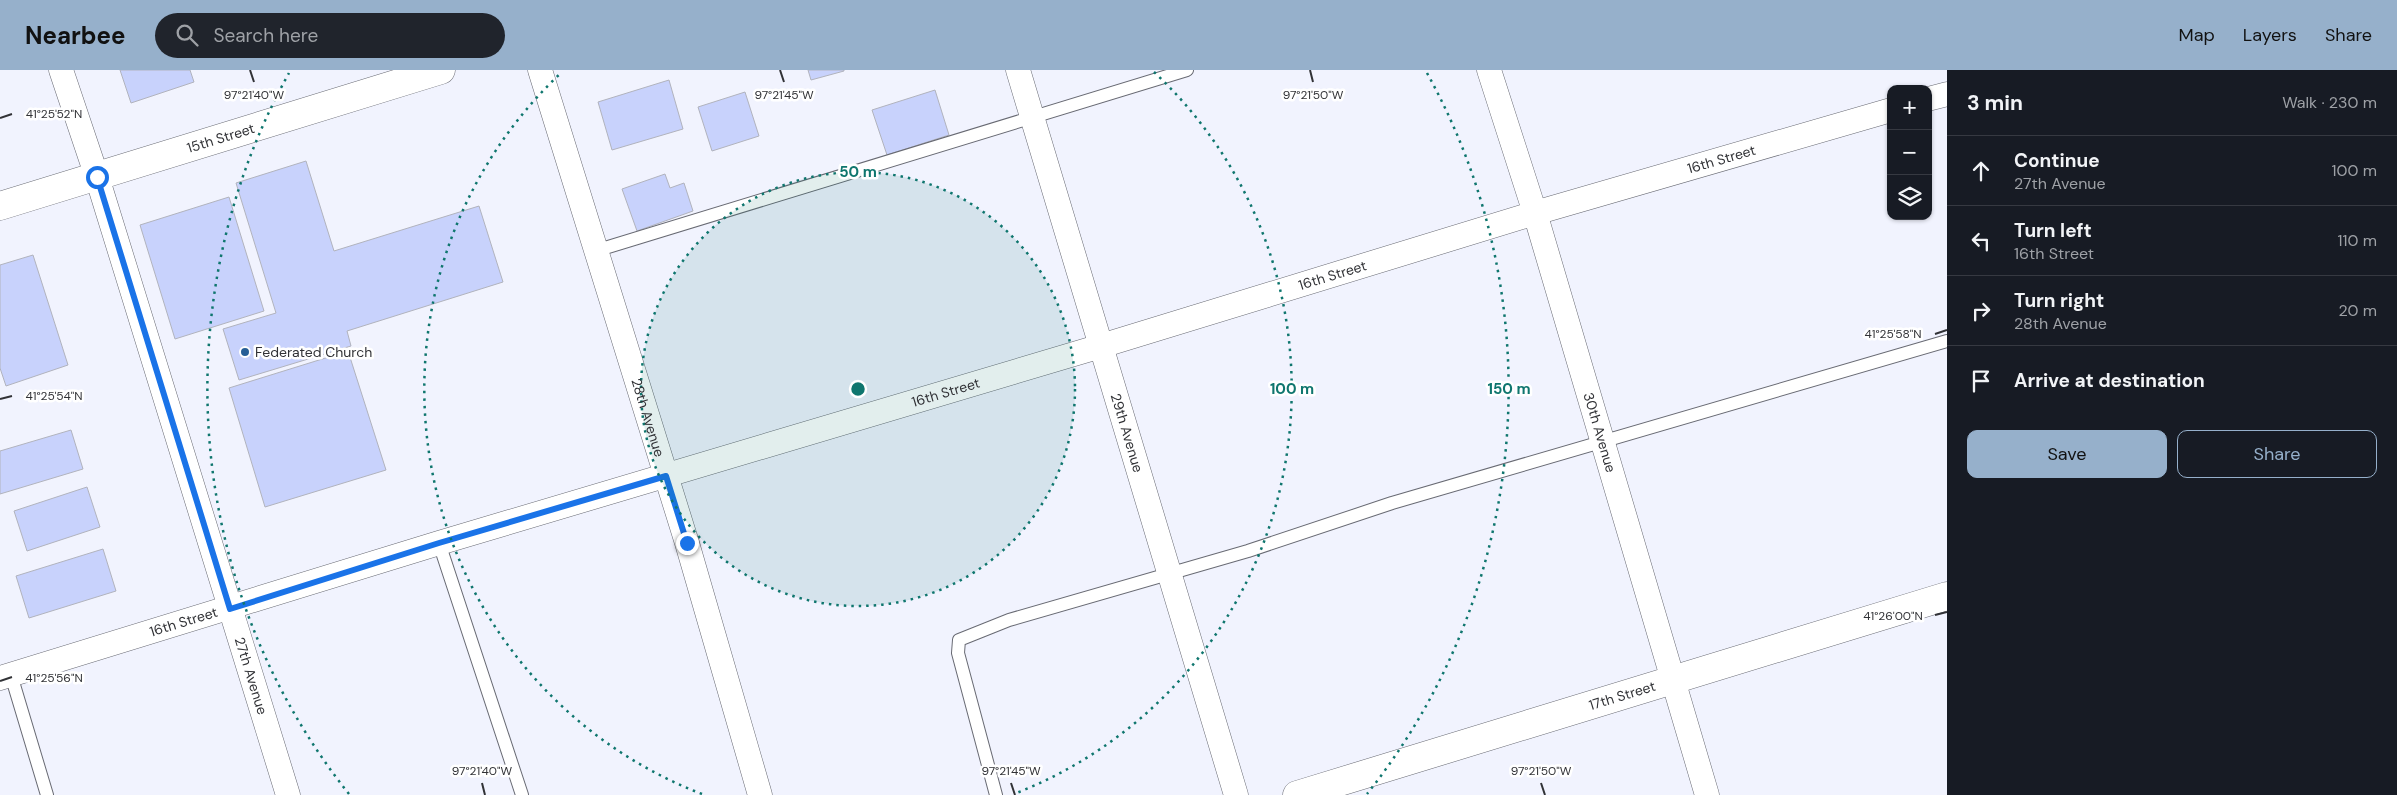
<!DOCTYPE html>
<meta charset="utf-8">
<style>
body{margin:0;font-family:"DM Sans",sans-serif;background:#20242c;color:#f1f3f6}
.controls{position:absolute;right:15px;top:15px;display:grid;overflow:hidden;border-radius:10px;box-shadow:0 1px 4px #0004}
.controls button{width:45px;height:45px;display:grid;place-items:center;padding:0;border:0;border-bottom:1px solid #363941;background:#171b24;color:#f1f3f6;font:25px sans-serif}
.stop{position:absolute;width:15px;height:15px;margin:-11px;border:4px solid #1a73e8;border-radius:50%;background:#fff}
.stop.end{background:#1a73e8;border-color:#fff;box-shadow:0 1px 5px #0008}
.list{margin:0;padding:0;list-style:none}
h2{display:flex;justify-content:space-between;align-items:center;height:65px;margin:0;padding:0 20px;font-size:21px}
h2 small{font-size:16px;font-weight:400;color:#9ea1a6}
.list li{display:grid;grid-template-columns:32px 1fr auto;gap:15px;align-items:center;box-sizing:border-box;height:70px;padding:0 20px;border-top:1px solid #363941}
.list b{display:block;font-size:19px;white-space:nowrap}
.list p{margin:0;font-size:16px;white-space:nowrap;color:#9ea1a6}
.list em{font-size:16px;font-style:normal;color:#9ea1a6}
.actions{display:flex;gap:10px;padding:15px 20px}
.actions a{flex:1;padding:11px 0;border:1px solid #96b0cb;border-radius:10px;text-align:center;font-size:18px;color:#96b0cb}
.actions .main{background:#96b0cb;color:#111}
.icon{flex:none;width:28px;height:28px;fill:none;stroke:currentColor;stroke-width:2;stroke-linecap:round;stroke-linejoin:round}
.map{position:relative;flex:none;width:1947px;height:725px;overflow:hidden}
header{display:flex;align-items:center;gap:30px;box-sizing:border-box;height:70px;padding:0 25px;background:#96b0cb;color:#111}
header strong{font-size:24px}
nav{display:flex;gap:28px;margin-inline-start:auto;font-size:18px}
.search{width:350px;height:45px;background:#20242c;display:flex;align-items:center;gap:12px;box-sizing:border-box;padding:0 18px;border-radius:28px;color:#9ea1a6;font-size:19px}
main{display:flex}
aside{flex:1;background:#171b24}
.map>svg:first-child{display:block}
</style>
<header>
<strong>Nearbee</strong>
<div class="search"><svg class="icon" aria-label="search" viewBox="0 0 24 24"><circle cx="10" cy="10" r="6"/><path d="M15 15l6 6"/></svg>Search here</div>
<nav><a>Map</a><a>Layers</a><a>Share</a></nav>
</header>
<main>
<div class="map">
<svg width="1947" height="725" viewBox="0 0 1947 725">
<rect width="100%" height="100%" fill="#f1f3fe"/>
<!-- building -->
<g fill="#c8d2fc" stroke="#b1b3bd">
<polygon points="120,0 190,0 194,12 131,33"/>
<polygon points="808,0 844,0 844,1 811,10"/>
<polygon points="669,10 683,59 612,80 598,32"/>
<polygon points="935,20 949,65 887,85 872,40"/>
<polygon points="745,22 759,66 712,81 698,37"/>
<polygon points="306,91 334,181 479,136 503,212 347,261 351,276 239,310 223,259 276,243 236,113"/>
<polygon points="665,104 670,118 684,113 693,141 637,161 622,119"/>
<polygon points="229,127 264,241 175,269 140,155"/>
<polygon points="33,185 68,295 6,316 0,298 0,195"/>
<polygon points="348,281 386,400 265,437 229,318"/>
<polygon points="71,360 83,399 0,424 0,381"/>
<polygon points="87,417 100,457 27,481 14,441"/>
<polygon points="103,479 116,521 29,548 16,506"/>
</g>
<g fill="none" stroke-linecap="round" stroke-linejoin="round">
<defs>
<g id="lane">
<polyline points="595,181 1187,0"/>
<polyline points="439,473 522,725"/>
<polyline points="11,605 47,725"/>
<polyline points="996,725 958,583 959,570 1009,550 1248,481 1392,433 1947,271"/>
</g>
<g id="street">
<path id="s1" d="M61 0 97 107 288 725"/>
<path id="s2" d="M540 0 687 473 760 725"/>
<path id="s3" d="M1018 0 1236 725"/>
<path id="s4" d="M1489 0 1535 143 1707 725"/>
<polyline points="1928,29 1947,24"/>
<path id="s5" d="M0 608 439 473 1101 276 1535 143 1891 40"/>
</g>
<g id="secondary">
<path id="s6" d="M0 136 441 0"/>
<path id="s7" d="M1297 725 1947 526"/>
</g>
</defs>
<!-- lane casing -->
<use href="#lane" stroke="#686a73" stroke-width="14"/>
<!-- street casing -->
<use href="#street" stroke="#686a73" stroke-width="25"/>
<!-- secondary casing -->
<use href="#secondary" stroke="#686a73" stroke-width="29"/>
<!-- lane -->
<use href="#lane" stroke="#fff" stroke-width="12"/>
<!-- street -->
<use href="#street" stroke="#fff" stroke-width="24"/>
<!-- secondary -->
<use href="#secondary" stroke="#fff" stroke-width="28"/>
</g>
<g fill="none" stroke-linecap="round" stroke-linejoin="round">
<!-- route -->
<polyline stroke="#1a73e8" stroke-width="6" points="97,107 230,539 439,473 666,406 687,473"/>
</g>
<!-- ticks -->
<path fill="none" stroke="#313236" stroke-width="2" d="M250 0 254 12M780 0 784 12M1310 0 1313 12M0 48 12 44M1935 264 1947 260M0 329 12 326M1935 545 1947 542M0 611 12 607M482 713 485 725M1011 713 1015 725M1541 713 1545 725"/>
<!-- distance rings -->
<circle cx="858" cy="319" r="217" fill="#0f766e" fill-opacity=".12"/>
<g fill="none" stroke="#0f766e" stroke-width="2.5" stroke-dasharray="2.5 5">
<circle cx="858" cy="319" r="217"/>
<path d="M702 724A434 434 0 0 1 562 2M1154 2A434 434 0 0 1 1014 724"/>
<path d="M349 724A651 651 0 0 1 289 3M1427 3A651 651 0 0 1 1367 724"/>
</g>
<!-- markers -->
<circle fill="#265e96" stroke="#fff" stroke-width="2" cx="245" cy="282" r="5"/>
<g text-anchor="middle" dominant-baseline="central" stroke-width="5" stroke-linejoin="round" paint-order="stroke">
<!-- street labels -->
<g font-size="14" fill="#313236" stroke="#fff">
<text stroke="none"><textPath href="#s6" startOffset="231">15th Street</textPath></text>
<text stroke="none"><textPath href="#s5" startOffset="1798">16th Street</textPath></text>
<text stroke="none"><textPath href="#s5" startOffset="1392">16th Street</textPath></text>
<text stroke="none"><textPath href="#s5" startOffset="988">16th Street</textPath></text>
<text stroke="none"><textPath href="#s2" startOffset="364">28th Avenue</textPath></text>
<text stroke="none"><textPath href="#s3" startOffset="379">29th Avenue</textPath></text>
<text stroke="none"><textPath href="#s4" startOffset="379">30th Avenue</textPath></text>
<text stroke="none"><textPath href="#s5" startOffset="192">16th Street</textPath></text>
<text stroke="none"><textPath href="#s1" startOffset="635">27th Avenue</textPath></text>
<text stroke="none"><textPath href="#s7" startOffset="340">17th Street</textPath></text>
</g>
<!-- poi labels -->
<g font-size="14" fill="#313236" stroke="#fff" text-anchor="start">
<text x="255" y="282">Federated Church</text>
</g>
</g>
<g font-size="12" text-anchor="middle" fill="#313236" stroke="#fff" stroke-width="5" stroke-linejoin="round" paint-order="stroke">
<text x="254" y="29">97°21'40"W</text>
<text x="784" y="29">97°21'45"W</text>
<text x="1313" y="29">97°21'50"W</text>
<text x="54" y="48">41°25'52"N</text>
<text x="1893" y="268">41°25'58"N</text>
<text x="54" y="330">41°25'54"N</text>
<text x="1893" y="550">41°26'00"N</text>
<text x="54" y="612">41°25'56"N</text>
<text x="482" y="705">97°21'40"W</text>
<text x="1011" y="705">97°21'45"W</text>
<text x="1541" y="705">97°21'50"W</text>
</g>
<circle cx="858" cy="319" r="8" fill="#0f766e" stroke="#fff" stroke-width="2.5"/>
<g font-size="15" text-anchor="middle" font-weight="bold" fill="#0f766e" stroke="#fff" stroke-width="5" stroke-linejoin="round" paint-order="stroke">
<text x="858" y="107">50 m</text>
<text x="1292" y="324">100 m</text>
<text x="1509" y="324">150 m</text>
</g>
</svg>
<div class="controls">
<button>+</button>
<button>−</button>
<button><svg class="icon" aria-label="layers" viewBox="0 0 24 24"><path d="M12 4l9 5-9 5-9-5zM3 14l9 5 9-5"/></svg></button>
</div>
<div class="stop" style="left:97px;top:107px"></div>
<div class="stop end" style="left:687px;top:473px"></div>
</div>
<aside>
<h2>3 min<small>Walk · 230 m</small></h2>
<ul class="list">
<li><svg class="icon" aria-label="ahead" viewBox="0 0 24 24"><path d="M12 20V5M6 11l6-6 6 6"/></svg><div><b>Continue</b><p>27th Avenue</p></div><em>100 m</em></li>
<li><svg class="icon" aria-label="left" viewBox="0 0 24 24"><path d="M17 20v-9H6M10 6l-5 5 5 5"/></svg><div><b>Turn left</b><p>16th Street</p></div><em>110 m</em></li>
<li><svg class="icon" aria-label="right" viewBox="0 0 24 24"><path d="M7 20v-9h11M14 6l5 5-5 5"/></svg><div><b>Turn right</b><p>28th Avenue</p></div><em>20 m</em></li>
<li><svg class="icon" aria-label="arrive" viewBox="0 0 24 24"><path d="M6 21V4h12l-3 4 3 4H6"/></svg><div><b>Arrive at destination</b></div></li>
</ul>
<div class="actions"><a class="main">Save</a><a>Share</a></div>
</aside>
</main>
